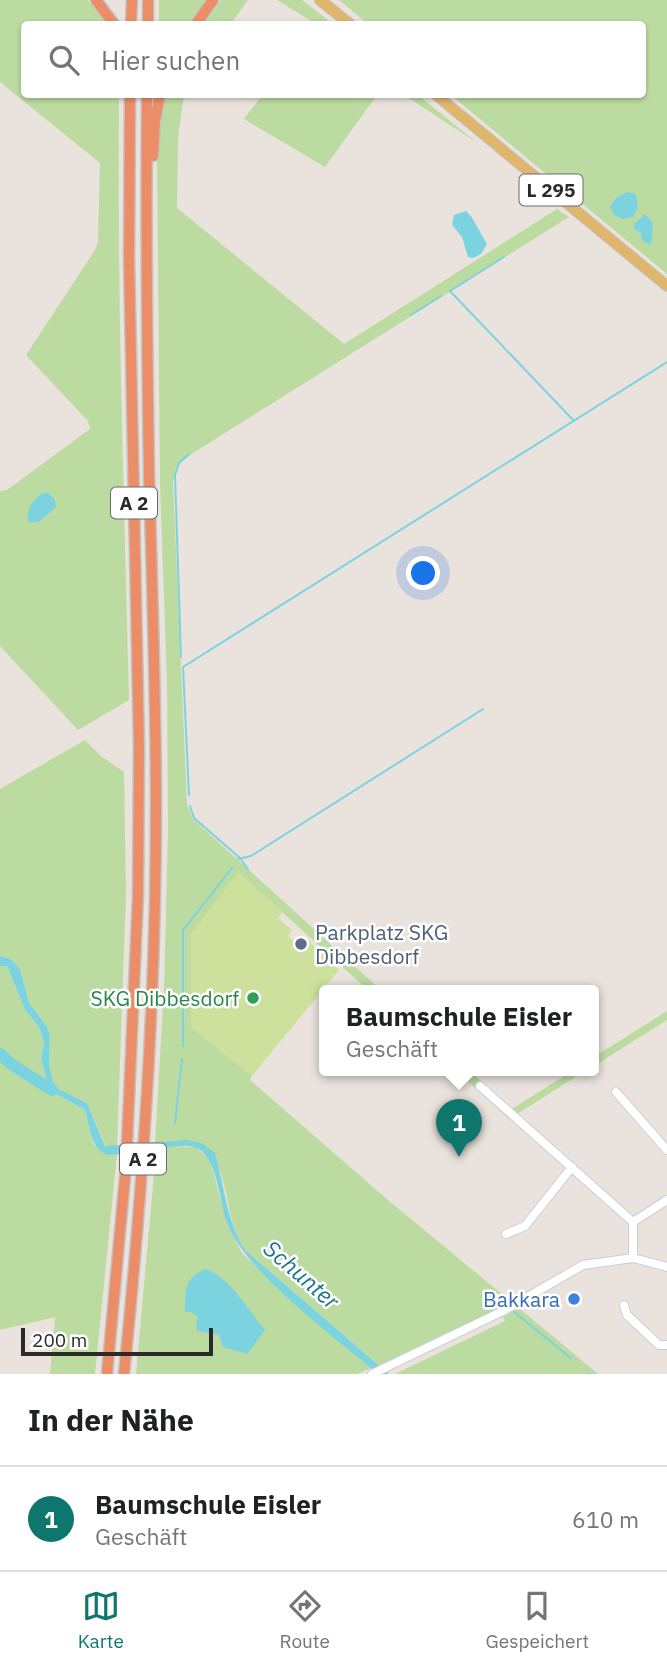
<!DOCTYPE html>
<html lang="de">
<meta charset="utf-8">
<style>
body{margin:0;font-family:"IBM Plex Sans",sans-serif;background:#f2f2f2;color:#202124}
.scale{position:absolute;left:21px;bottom:18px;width:192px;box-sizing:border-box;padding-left:7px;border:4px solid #2a2a2a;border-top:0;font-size:19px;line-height:24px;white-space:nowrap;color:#2a2a2a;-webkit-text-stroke:5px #fff;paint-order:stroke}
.you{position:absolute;left:424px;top:574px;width:24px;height:24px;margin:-18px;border:5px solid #fff;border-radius:50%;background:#1a73e8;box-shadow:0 0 0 10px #1a73e833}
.badge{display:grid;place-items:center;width:46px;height:46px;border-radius:50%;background:#0f766e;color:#fff;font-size:23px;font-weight:700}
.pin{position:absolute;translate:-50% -58px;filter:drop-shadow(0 2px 4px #0008)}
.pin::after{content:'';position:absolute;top:37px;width:24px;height:21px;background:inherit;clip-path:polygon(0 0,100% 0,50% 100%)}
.popup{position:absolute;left:319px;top:985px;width:280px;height:91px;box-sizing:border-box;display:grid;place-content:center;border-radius:7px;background:#fff;filter:drop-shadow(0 2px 5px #0005);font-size:23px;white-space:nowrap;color:#757577}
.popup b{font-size:26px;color:#202124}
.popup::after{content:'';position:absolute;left:50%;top:100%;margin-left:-14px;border:14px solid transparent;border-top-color:#fff}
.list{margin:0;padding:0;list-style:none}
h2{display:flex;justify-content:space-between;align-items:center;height:91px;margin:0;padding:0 28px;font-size:30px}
h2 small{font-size:23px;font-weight:400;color:#757577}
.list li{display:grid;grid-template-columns:46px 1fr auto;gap:21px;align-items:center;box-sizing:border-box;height:105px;padding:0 28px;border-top:2px solid #e0e0e0}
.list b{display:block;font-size:26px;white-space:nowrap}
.list p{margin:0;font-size:23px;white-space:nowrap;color:#757577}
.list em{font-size:23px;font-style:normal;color:#757577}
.icon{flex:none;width:38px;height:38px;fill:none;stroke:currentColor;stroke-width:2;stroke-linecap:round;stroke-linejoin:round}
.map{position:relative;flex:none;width:667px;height:1374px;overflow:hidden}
.search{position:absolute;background:#fff;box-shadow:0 2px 5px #0004;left:21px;right:21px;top:21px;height:77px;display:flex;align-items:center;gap:18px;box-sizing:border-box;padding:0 24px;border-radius:7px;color:#757577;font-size:26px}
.sheet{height:196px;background:#fff}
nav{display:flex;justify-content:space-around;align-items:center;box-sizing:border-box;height:98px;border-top:2px solid #e0e0e0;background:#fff;font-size:19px;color:#757577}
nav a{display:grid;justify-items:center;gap:4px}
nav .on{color:#0f766e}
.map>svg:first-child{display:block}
</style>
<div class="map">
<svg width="667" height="1374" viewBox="0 0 667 1374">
<rect width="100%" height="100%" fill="#eae3dd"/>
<!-- green -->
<g fill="#bcdba0">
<path d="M0 0H88L107 24H24V94L119 95C117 296 124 498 129 700L78 730 0 646V491L7 490 90 429 88 421 26 355 95 250 98 241 100 163 0 82Z"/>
<polygon points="159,0 207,0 191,24 159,24"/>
<polygon points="221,0 248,0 231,24 204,24"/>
<polygon points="277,0 302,0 333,24 316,24"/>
<polygon points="339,0 667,0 667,274 451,95 642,94 642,24 368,24"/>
<path d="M184 94 178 138 177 208 344 344 557 209 569 217 193 453 178 465 173 481 187 804 193 819 382 991H369L238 872 191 1027 252 1076 250 1080 388 1200 509 1300 489 1313 379 1365 245 1250C229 1227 229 1197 220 1171 217 1161 208 1152 202 1143H155L164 989 168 831 167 682 160 484 157 159 160 116 165 95Z"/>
<polygon points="263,94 377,94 377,95 325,167 244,119"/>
<polygon points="404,95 418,95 476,142"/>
<polygon points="85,740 101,756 124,772 126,894 117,1146 106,1147 87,1103 59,1089 53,1083 49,1065 50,1035 46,1025 29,1003 20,969 11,959 0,956 0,789"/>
<polygon points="0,966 7,966 25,1010 39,1027 44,1043 41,1058 49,1090 85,1110 94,1145 109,1155 117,1154 95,1374 50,1374 55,1317 0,1330"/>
<polygon points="667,1011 667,1020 594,1066 594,1057"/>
<polygon points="457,1071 470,1071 512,1109 572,1071 585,1071 509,1119"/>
<polygon points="174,1146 195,1147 210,1159 227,1224 242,1253 300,1308 371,1368 357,1374 136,1374 156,1151"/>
<polygon points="519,1308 598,1374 395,1374 505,1321 503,1317"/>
</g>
<!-- pitch -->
<polygon fill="#cde19d" points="238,872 283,912 278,918 292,930 288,936 301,947 308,940 339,970 252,1076 191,1027 191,934"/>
<!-- water -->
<g fill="#7cd3e0">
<polygon points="627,192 636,194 638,207 633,217 623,219 614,215 610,206 617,197"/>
<polygon points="466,211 471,216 487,244 481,254 473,258 468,257 462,237 452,225 454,215"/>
<polygon points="645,214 653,223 651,245 642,241 641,233 634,229 634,224"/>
<path d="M44 493H48L55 500 56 507 40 521 29 523C24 512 34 497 44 493Z"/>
<path d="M0 956 11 959 20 969 29 1003 46 1025 50 1035 49 1065 53 1082 59 1089 87 1103 105 1146 187 1140 202 1143 215 1153C224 1184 227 1223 245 1250L389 1374H378C336 1338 246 1273 227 1223 219 1202 218 1154 194 1147 180 1143 165 1149 152 1151 138 1153 123 1154 109 1155 91 1152 90 1126 85 1110L49 1090 41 1058 44 1043 39 1027 25 1010 7 966H0Z"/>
<path d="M205 1269C230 1277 248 1310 265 1330L247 1354 223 1347 219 1335 197 1331 196 1324 198 1317 192 1313 185 1311C186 1290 183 1279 205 1269Z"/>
</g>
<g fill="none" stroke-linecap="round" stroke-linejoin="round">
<!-- stream -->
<g stroke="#7cd3e0" stroke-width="2">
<polyline points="504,257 450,291 574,421"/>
<polyline points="411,315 441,296"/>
<polyline points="181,657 175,475 179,463 189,454"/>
<polyline points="189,795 183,667 667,362"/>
<polyline points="190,806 194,818 240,858 248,869"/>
<polyline points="238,859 251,856 483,709"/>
<polyline points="183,1046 183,930 232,868"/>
<polyline points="175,1123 182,1059"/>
<polyline points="497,1299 502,1303"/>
<polyline points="514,1312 571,1358"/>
<polyline points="588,1374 589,1374"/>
</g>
<!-- river -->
<polyline stroke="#7cd3e0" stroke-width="12" points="0,1054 11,1064 52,1090"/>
<defs>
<g id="minor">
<polyline points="480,1086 633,1222 633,1258"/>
<polyline points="616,1092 667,1150"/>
<polyline points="633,1222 667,1200"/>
<polyline points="506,1234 525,1226 572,1167"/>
<polyline points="624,1305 627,1315 659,1345 667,1345"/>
<polyline points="372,1374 503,1311 583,1265 633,1258 667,1267"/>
</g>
<g id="major">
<polyline points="320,0 350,24"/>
<polyline points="435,94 667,286"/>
</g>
<g id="highway">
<polyline points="96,0 114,24"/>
<polyline points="131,24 132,0"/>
<polyline points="148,24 148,0"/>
<polyline points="196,24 213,0"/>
<polyline points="153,156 155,121 160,94"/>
<polyline points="107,1374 126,1166 138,896 139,747 129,258 130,94"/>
<path d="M124 1374C143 1186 156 998 156 809 156 697 152 586 149 474 147 348 146 221 147 94"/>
</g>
</defs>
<!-- minor casing -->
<use href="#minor" stroke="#c9cdd6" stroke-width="10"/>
<!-- major casing -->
<use href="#major" stroke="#c3c3c3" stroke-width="12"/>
<!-- highway casing -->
<use href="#highway" stroke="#c3c3c3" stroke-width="13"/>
<!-- minor -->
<use href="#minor" stroke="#fff" stroke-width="8"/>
<!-- major -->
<use href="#major" stroke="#e0b56c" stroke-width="10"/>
<!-- highway -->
<use href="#highway" stroke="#eb8e67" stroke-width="10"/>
</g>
<!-- markers -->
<circle fill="#5c6f8a" stroke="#fff" stroke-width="2.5" cx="301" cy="944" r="7"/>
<circle fill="#2e9e5b" stroke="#fff" stroke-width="2.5" cx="253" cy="998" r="7"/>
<circle fill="#3f7fe0" stroke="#fff" stroke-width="2.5" cx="574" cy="1299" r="7"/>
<g text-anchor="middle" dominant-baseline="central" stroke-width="5" stroke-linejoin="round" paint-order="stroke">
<!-- shield labels -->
<g fill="#fff" stroke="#6a6a6a" stroke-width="2">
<rect x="519.5" y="174.5" width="63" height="31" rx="5"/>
<rect x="111" y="487.5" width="46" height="31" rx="5"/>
<rect x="120" y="1143.5" width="46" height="31" rx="5"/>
</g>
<g font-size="19" font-weight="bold" fill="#2a2a2a">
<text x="551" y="190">L 295</text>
<text x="134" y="503">A 2</text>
<text x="143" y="1159">A 2</text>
</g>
<!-- service labels -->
<g font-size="21" fill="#4e5e75" stroke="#fff" text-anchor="start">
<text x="315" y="932">Parkplatz SKG<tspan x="315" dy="24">Dibbesdorf</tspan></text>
</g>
<!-- leisure labels -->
<g font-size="21" fill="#27864d" stroke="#fff" text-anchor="end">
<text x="239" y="998">SKG Dibbesdorf</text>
</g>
<!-- shop labels -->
<g font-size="21" fill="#366cbe" stroke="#fff" text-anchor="end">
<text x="560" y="1299">Bakkara</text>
</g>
<!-- water labels -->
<g font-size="23" font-style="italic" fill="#1d748b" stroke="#fff">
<text transform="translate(302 1274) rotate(41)">Schunter</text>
</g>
</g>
</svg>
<div class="scale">200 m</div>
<div class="you"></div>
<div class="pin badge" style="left:459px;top:1157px">1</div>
<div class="popup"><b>Baumschule Eisler</b>Geschäft</div>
<div class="search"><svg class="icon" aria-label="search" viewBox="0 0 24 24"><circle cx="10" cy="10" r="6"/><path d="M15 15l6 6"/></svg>Hier suchen</div>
</div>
<section class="sheet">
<h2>In der Nähe<small></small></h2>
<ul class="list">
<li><span class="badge">1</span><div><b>Baumschule Eisler</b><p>Geschäft</p></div><em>610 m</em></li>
</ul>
</section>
<nav>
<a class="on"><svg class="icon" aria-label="map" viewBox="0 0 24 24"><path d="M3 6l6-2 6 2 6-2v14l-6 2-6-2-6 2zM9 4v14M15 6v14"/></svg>Karte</a>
<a><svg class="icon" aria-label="directions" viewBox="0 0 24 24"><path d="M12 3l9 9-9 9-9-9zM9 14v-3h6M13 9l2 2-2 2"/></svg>Route</a>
<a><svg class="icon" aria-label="saved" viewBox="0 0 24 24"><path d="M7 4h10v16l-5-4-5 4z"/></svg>Gespeichert</a>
</nav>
